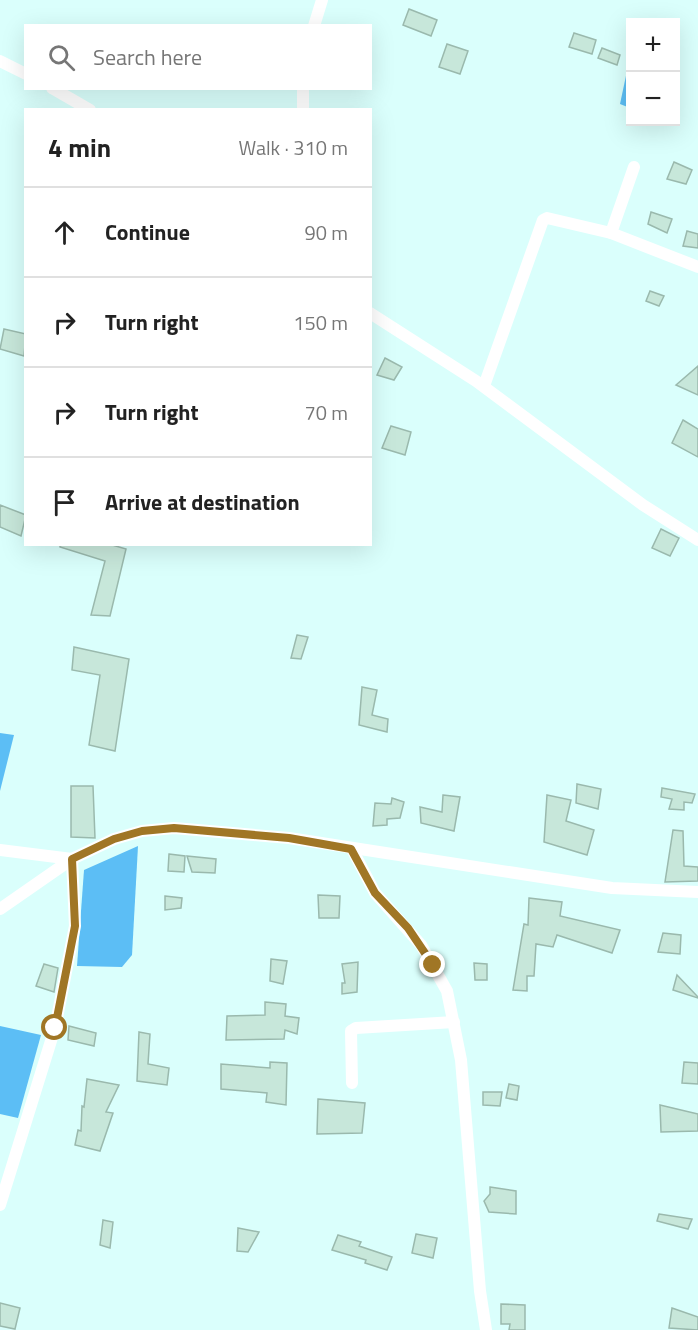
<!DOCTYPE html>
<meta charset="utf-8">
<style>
body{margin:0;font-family:"Titillium Web",sans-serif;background:#f6f6f6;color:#222}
.controls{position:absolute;right:18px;top:18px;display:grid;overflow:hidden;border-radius:0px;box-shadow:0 6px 24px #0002}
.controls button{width:54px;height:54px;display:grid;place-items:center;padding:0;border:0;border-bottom:2px solid #e0e0e0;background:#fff;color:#222;font:30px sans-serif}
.stop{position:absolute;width:18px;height:18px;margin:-14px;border:4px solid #a07625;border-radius:50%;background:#fff}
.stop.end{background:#a07625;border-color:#fff;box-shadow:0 2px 6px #0008}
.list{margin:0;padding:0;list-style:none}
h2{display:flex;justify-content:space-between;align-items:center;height:78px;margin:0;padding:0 24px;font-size:26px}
h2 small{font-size:20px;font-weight:400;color:#767676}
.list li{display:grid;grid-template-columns:39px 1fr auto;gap:18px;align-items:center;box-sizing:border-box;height:90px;padding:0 24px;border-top:2px solid #e0e0e0}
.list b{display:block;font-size:22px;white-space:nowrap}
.list em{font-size:20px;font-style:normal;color:#767676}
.icon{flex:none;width:33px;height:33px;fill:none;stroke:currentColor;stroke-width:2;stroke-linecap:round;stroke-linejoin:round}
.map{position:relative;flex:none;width:698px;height:1330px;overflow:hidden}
.search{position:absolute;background:#fff;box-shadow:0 6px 24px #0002;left:24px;top:24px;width:348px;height:66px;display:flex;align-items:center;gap:15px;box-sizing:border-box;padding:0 21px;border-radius:0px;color:#767676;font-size:22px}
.panel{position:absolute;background:#fff;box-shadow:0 6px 24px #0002;left:24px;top:108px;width:348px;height:438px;border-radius:0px}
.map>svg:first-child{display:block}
</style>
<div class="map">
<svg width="698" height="1330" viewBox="0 0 698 1330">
<rect width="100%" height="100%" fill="#dafffc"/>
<!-- water -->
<g fill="#5cbef5">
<polygon points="630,57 630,108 620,104"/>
<polygon points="0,733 14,735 0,791"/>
<polygon points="138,846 132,955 122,967 77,966 84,870"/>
<polygon points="0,1026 41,1035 18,1118 0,1114"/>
</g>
<!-- building -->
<g fill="#c7e7da" stroke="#9ab9ad" stroke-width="1.5">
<polygon points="409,9 437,20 431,36 403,25"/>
<polygon points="574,33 596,40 592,54 569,47"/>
<polygon points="447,44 468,51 460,74 439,67"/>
<polygon points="602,48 620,55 617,65 598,58"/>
<polygon points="674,162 692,170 686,184 667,179"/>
<polygon points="651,212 672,219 667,233 648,224"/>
<polygon points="687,231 698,234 698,248 683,246"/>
<polygon points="650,291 664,296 659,306 646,301"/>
<polygon points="4,329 26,334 24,356 0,349"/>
<polygon points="385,358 402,367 394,380 377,375"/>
<polygon points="698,366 698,395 676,385"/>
<polygon points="683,420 698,429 698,457 672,443"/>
<polygon points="391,426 411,432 405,455 382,448"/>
<polygon points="0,505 26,515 21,536 0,527"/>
<polygon points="661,529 679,538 670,556 652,548"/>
<polygon points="60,544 109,544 126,549 110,616 91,615 105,561 60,547"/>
<polygon points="297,635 308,637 301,659 291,658"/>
<polygon points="74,647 129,659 115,751 89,745 100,675 72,670"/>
<polygon points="362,687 377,690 372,715 388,719 387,732 359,725"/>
<polygon points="577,784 601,789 598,809 576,803"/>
<polygon points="71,786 93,786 95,838 71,837"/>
<polygon points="662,788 695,794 692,803 684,802 684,810 669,809 672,799 661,797"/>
<polygon points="443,795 460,797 454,831 421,823 420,807 442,812"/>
<polygon points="547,795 571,800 566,821 594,830 587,855 544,842"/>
<polygon points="392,798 404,802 400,818 387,819 387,825 373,826 375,803 391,804"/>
<polygon points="673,830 683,831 684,866 698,867 698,881 665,882"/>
<polygon points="169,854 185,856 184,872 168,871"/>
<polygon points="187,856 216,859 215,873 192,872"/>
<polygon points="318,895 340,896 339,918 319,918"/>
<polygon points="165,896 182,898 181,908 165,910"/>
<polygon points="529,898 562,902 560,916 620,930 612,953 557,935 553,947 536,944 534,976 527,976 527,991 513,990 524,924 528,925"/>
<polygon points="663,933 681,935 680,954 658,952"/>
<polygon points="271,959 287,961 283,984 270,981"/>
<polygon points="358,962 357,992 342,994 342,983 345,983 342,964"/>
<polygon points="474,963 487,964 487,980 475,980"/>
<polygon points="44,964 58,968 54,992 36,986"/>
<polygon points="677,975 698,997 698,998 673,990"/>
<polygon points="265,1002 286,1004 285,1016 299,1018 297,1034 285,1030 284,1039 226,1040 227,1016 265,1015"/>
<polygon points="69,1026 96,1033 94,1046 68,1040"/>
<polygon points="139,1032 150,1034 148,1064 169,1068 167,1085 137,1081"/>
<polygon points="270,1062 287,1063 286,1105 266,1102 267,1093 221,1089 221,1064 270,1068"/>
<polygon points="684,1062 698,1063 698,1084 682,1083"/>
<polygon points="87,1079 119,1085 106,1112 113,1113 100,1151 75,1145 78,1130 81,1131 82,1106 84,1107"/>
<polygon points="509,1084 519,1086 517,1100 506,1098"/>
<polygon points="483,1092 502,1092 500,1106 483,1105"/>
<polygon points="318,1099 365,1103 362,1133 317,1134"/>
<polygon points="660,1105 698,1114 698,1131 661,1132"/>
<polygon points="490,1187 516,1191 516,1214 489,1212 484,1201 490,1194"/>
<polygon points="659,1214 692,1219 688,1229 657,1221"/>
<polygon points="103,1220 113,1222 110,1248 100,1245"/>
<polygon points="238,1228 259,1232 248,1252 237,1251"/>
<polygon points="416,1234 437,1238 433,1258 412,1253"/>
<polygon points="338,1235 361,1242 359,1246 392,1257 387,1270 365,1263 366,1260 332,1250"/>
<polygon points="0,1303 20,1308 15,1329 0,1326"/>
<polygon points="501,1304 525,1305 525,1330 509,1330 510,1324 501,1324"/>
<polygon points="672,1308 698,1317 698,1330 669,1328"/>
</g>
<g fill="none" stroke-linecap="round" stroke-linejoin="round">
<!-- minor -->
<g stroke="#fff" stroke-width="12">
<polyline points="314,26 322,0"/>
<polyline points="0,61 26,74"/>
<polyline points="52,88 90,110"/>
<polyline points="303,110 303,88"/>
<polyline points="634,167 611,233 698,267"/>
<polyline points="370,313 476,381 643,505 698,540"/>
<polyline points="484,386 543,220 547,218 611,233"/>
<polyline points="352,849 375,893 421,945 447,991 461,1060 480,1291 486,1330"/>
<polyline points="0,850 72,859 75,926 55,1028 0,1205"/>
<polyline points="0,909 72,859 114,839 142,831 174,828 289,838 612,888 698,892"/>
<polyline points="352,1083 351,1031 356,1028 454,1022"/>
</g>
</g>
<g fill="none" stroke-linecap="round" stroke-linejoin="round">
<!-- route -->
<polyline stroke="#a07625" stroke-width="8" points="55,1028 75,926 72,859 114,839 142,831 174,828 289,838 351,849 375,893 408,928 433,965"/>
</g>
</svg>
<div class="controls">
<button>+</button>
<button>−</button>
</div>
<div class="stop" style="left:55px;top:1028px"></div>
<div class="stop end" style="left:433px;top:965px"></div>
<div class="search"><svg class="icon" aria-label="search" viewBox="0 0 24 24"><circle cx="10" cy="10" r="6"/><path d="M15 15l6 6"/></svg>Search here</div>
<section class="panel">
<h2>4 min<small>Walk · 310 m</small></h2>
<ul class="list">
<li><svg class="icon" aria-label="ahead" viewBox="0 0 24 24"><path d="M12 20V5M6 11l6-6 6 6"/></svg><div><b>Continue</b></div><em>90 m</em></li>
<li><svg class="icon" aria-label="right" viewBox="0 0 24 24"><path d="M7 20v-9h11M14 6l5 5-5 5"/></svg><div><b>Turn right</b></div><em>150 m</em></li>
<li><svg class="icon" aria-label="right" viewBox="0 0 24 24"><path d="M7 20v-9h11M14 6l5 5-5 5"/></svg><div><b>Turn right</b></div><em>70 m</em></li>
<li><svg class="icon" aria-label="arrive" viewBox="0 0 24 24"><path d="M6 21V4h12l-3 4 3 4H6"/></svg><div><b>Arrive at destination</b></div></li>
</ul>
</section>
</div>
